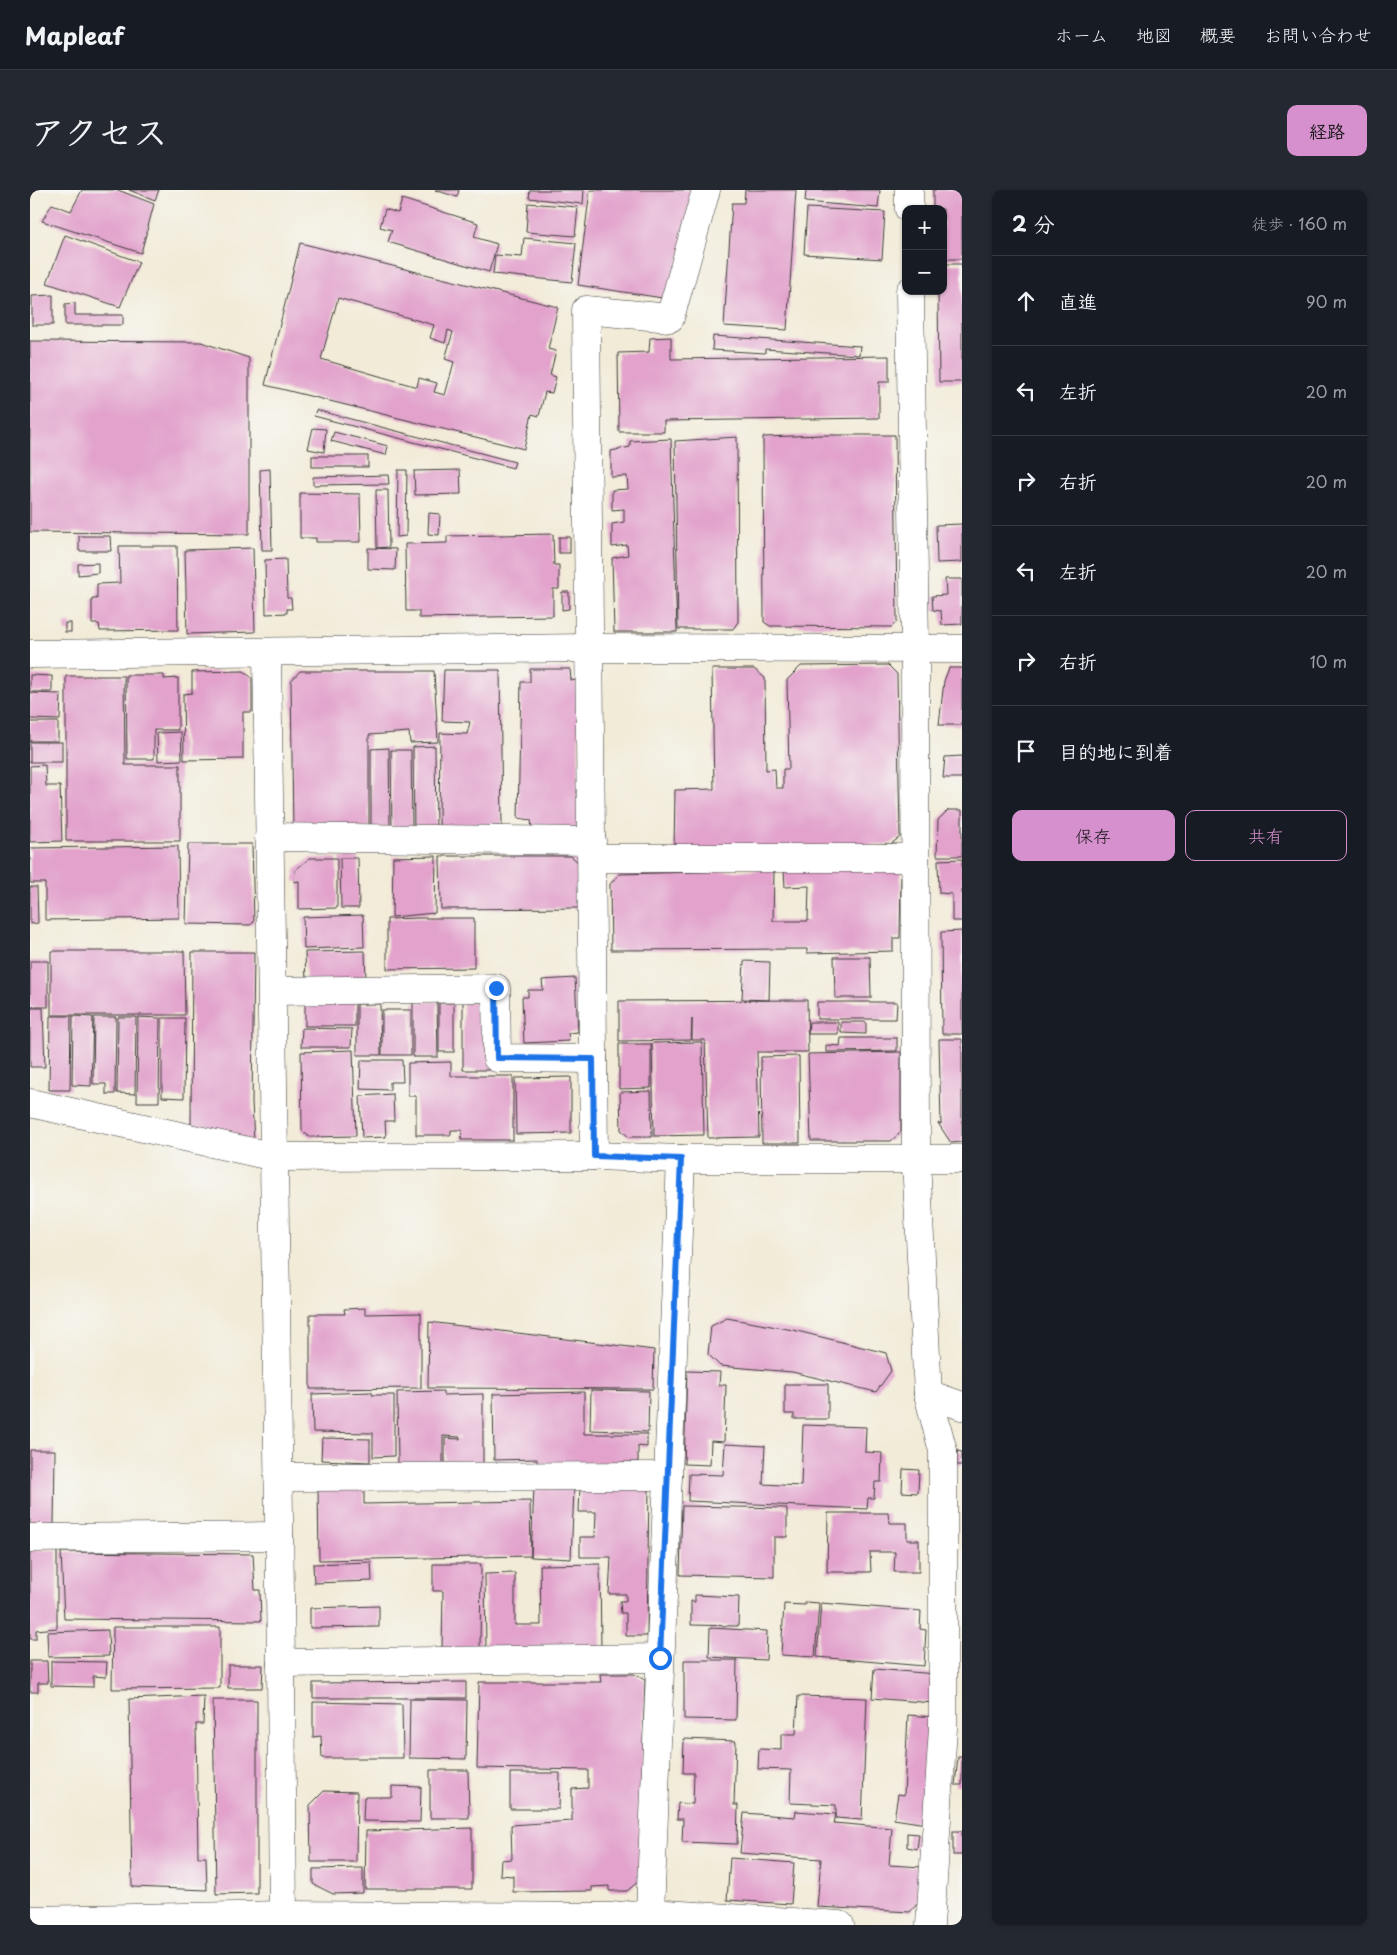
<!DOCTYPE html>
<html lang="ja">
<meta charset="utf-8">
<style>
body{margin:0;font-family:"Playpen Sans","Klee One",sans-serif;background:#242831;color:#f1f3f6}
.controls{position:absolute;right:15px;top:15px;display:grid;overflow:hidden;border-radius:10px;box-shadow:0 1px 4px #0004}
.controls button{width:45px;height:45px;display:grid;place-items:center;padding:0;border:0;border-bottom:1px solid #363941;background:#171b24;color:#f1f3f6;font:25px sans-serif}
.stop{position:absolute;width:15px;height:15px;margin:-11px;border:4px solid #1a73e8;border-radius:50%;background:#fff}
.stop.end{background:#1a73e8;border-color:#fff;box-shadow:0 1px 5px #0008}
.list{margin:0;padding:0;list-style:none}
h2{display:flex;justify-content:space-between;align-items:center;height:65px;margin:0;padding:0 20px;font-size:21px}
h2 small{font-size:16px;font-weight:400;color:#9ea1a6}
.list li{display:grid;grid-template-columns:32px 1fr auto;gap:15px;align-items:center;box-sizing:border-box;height:90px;padding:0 20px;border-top:1px solid #363941}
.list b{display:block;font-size:19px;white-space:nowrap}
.list em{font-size:16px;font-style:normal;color:#9ea1a6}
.actions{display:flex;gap:10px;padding:15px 20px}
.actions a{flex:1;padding:11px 0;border:1px solid #d690ce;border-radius:10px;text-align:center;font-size:18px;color:#d690ce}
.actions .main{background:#d690ce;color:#111}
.icon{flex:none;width:28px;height:28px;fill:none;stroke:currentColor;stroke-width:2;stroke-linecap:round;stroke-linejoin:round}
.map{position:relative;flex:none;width:932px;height:1735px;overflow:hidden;border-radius:10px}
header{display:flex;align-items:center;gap:30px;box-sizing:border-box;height:70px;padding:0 25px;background:#171b24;border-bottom:1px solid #363941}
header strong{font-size:24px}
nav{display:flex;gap:28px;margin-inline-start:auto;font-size:18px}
.intro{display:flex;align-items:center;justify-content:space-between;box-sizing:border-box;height:120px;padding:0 30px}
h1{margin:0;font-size:35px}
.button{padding:12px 22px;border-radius:10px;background:#d690ce;color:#111;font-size:18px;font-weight:700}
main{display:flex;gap:30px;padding:0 30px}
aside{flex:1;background:#171b24;border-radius:10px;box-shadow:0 1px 4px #0004}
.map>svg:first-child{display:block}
</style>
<header>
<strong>Mapleaf</strong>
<nav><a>ホーム</a><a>地図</a><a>概要</a><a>お問い合わせ</a></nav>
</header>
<div class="intro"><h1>アクセス</h1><a class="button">経路</a></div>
<main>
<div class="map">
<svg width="932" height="1735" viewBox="0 0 932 1735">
<rect width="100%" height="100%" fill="#f6f6f2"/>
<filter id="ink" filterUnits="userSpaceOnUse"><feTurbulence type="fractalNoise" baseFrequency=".02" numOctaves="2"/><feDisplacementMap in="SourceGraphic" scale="10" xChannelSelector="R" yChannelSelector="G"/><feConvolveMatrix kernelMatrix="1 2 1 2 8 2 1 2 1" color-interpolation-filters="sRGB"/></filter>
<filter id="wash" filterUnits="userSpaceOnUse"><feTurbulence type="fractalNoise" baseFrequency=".0096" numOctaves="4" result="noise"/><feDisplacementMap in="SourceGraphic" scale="20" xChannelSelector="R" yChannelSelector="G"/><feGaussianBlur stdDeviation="1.12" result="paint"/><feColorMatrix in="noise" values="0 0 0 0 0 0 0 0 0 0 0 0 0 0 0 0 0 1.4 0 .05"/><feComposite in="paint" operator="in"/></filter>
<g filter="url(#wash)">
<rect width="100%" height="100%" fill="#f2ebd8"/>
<g id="blocks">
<!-- building -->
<g fill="#e2a2cc" fill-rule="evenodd">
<polygon points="52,0 88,0 124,14 111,63 12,31 22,14 41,21"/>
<polygon points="99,0 129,0 125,10"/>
<polygon points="405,0 429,0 427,7"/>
<polygon points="500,0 554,0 553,14 499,8"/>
<polygon points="560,0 668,0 639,109 548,95"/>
<polygon points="715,0 766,0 757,140 694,136 702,13 714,13"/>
<polygon points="776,0 850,0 848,18 775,12"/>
<polygon points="903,0 932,0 932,69 913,69 913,19 903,19"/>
<polygon points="372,9 448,33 444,47 467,54 459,82 358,52 362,40 350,37 355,19 368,23"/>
<polygon points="498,13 548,17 545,46 496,42"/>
<polygon points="777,18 855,22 852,69 774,64"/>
<polygon points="35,45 109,72 90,117 17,93"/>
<polygon points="494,48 546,53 542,92 463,84 465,65 492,67"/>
<path d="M270 53 528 117 518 159 526 161 520 185 526 187 522 203 515 202 509 226 502 224 494 259 235 195ZM308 108 404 135 400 148 415 153 418 140 423 142 415 169 424 172 415 205 404 202 407 193 389 188 387 197 291 169Z"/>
<polygon points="913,74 932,74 932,192 909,192 908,101 913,101"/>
<polygon points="23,105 23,135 2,135 2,106"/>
<polygon points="45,113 45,125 93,125 93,135 35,135 35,114"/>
<polygon points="683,146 830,156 829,165 735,159 735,163 682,160"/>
<polygon points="641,147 641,169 859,166 859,192 849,192 849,228 634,231 634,242 589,242 588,163 619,162 620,148"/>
<polygon points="0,151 171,152 219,168 219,344 0,342"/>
<polygon points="286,220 485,272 483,278 284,226"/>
<polygon points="283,238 296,239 294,262 278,259"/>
<polygon points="304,242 358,256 356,265 301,251"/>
<polygon points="793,245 865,245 867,431 862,437 740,436 734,432 733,247"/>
<polygon points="707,247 708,432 703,439 648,439 645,251"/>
<polygon points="641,249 647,442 584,442 582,368 598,365 597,355 582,357 582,334 594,332 594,319 582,320 582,300 598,299 597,286 581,287 581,261 600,257 600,251"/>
<rect x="282" y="266" width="56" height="11"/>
<polygon points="240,279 242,360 232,360 230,280"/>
<polygon points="368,280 377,280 376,346 367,347"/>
<polygon points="430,280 431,304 385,305 384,281"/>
<polygon points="358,285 359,294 283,295 283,287"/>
<polygon points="346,300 358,300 359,357 347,358"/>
<polygon points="270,303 330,304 331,352 286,352 286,348 270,348"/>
<polygon points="399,323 410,324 409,345 398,344"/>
<polygon points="932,334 932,372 907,373 906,335"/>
<polygon points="523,344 524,375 529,375 529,399 523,399 523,426 389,428 389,421 376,421 375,354 417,353 417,346"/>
<polygon points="49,346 80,346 81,361 49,361"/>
<rect x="529" y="347" width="11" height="16"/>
<polygon points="89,356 147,356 148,440 70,441 69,434 62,434 62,409 67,409 67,394 90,393"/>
<polygon points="223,358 225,442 157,444 155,360"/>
<polygon points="338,358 366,359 365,380 338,379"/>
<polygon points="256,369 257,408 261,408 262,419 257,419 257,423 236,424 235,370"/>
<polygon points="68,373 68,383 48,385 48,374"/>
<polygon points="915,389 932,389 932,434 912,435 911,421 903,420 902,406 916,405"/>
<polygon points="532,402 539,402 539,419 532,420"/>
<rect x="35" y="433" width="6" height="9"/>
<polygon points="858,475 867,484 870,647 861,654 644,660 645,600 684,599 682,479 724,479 735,488 736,580 745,579 746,598 753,598 753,579 759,579 757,490 771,476"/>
<polygon points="919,478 932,478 932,535 909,535 914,491"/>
<polygon points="500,479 540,479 541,490 548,491 549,637 502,640 501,630 488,628 491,492 500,492"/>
<polygon points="414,480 470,480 472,636 409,637 410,543 437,544 440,532 412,531"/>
<polygon points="214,481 222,488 222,522 213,522 213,569 154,570 153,504 162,503 162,482"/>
<polygon points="270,481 404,481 408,552 380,553 379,542 339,545 339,637 263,642 261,491"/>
<polygon points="0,485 22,486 22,502 0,502"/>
<polygon points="96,485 134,485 134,489 148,488 148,540 124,540 124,569 97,569"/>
<polygon points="36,486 94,486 95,575 150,575 150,651 36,651"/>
<polygon points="0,503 31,504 30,530 0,529"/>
<rect x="0" y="532" width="28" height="19"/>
<polygon points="151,542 152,570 128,571 127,543"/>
<rect x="0" y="552" width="32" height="20"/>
<polygon points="405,556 406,640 384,641 383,557"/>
<polygon points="359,558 360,639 341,639 341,559"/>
<polygon points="361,560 381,560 382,640 362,641"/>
<polygon points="932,566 932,588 913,588 915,567"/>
<polygon points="15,575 16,596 30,596 32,651 0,652 0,576"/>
<polygon points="918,620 932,620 932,666 907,666 908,630"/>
<polygon points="158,654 222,654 224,732 220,735 156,734"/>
<polygon points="148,656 149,728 15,730 15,693 0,693 0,658"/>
<polygon points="406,666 405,723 362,727 363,667"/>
<polygon points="410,666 541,666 550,674 550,718 411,719"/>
<polygon points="280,668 307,668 307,718 269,719 269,691 264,692 265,680"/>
<polygon points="310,668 328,668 329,718 311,718"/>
<polygon points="932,669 932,731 922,731 922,704 909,703 908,670"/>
<polygon points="859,676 871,683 870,748 863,748 863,761 777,763 777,759 581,760 580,694 589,684 744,680 743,731 778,731 779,696 755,697 754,680"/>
<polygon points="0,697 7,697 8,733 0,734"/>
<polygon points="333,725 334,757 274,759 273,727"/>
<polygon points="388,728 444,728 444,778 357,779 357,729"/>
<polygon points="932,741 932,844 912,844 911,742"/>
<polygon points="21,761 154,761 155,825 21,825"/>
<polygon points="335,761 336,792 276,793 275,762"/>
<polygon points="162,762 224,762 222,912 224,952 161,938"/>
<polygon points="804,767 840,767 841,808 805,808"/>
<rect x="0" y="771" width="18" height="46"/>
<polygon points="714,771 740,772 739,810 712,809"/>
<polygon points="545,788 548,842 538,843 539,851 494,853 492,807 498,807 498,800 513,800 512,790"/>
<polygon points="777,810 778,862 727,862 729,947 678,948 675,850 662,850 662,829 661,850 589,851 589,811"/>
<rect x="275" y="811" width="50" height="25"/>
<polygon points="383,812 407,812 408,867 383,867"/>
<polygon points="433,812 460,812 465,880 433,880"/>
<polygon points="787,812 867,812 866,829 787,829"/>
<rect x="409" y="813" width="15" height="49"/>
<polygon points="327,814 350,814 351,865 327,865"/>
<polygon points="0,818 13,818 15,877 0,877"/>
<rect x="352" y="820" width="29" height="45"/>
<polygon points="20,826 41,826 40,900 19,900"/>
<polygon points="43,826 63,827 61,896 42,895"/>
<polygon points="64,827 86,827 85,904 76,904 76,894 63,894"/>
<polygon points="88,827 106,827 105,904 87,903"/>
<polygon points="108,827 130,828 129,912 107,912"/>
<polygon points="132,828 155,828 154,908 132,907"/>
<polygon points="779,832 808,832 808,844 778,844"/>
<polygon points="811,832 836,832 836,844 811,843"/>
<polygon points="272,838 322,839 321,857 271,857"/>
<polygon points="811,848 867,848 867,861 796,862 796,855 810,856"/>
<polygon points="909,849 932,849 932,952 921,953 908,933 911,934"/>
<polygon points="672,852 674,945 624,946 622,853"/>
<polygon points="589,854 621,854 621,898 589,899"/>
<polygon points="323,860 326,946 280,947 272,941 271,862"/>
<polygon points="871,862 871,942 861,951 781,951 778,864"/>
<polygon points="769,866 770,953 732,953 731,867"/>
<polygon points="331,870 372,870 373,892 360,892 360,900 330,899"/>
<polygon points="421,872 421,886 483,886 483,950 431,950 432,940 421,940 421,945 386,945 386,906 378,906 378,873"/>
<polygon points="541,887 541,943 486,944 485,888"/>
<polygon points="621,901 622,947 599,947 591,940 590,902"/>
<polygon points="363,904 364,931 355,931 356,947 332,948 330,906"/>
<polygon points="335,1118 335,1124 391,1123 391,1198 280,1199 280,1124 315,1124 314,1119"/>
<polygon points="697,1128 763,1140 856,1163 861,1181 846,1202 762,1182 690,1176 678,1164 681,1136"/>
<polygon points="399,1132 624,1160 623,1199 398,1198"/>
<polygon points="657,1181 690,1182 689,1195 696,1195 694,1252 681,1251 680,1275 654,1274"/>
<polygon points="755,1194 798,1194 798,1229 764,1229 764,1224 755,1224"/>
<polygon points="561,1200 619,1201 618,1242 560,1240"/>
<polygon points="413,1201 413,1205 453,1204 453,1274 415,1273 415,1248 430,1249 430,1247 413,1246 413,1274 368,1274 367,1202"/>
<polygon points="342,1202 342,1205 364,1205 364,1266 343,1267 343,1243 283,1242 282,1204"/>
<polygon points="554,1202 554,1244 617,1244 617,1257 608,1256 608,1272 507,1274 507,1269 464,1270 463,1204"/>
<polygon points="773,1235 836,1237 835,1262 852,1263 851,1292 845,1292 844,1308 838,1308 837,1319 658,1311 659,1284 693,1285 695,1254 735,1256 733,1294 771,1296"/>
<polygon points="292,1248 340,1249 340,1272 291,1270"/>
<polygon points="0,1260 25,1260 24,1336 0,1336"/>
<polygon points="927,1261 932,1262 932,1275 927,1275"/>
<polygon points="873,1279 889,1280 888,1303 872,1302"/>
<polygon points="504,1297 544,1299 541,1369 501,1367"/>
<polygon points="550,1297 619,1298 617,1446 596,1446 596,1423 591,1423 590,1411 596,1411 596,1404 579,1404 581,1367 550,1367 550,1347 565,1347 566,1322 549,1322"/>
<polygon points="288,1299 334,1299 334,1314 500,1311 501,1366 289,1370"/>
<polygon points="652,1316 757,1318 757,1347 744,1347 744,1387 650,1385"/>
<polygon points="798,1323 858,1323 859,1333 877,1333 877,1350 889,1350 889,1382 864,1382 865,1362 840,1362 841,1382 797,1382"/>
<polygon points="0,1360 27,1360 27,1438 6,1440 6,1449 0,1449"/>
<polygon points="31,1362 223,1364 225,1400 230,1400 231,1431 34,1429"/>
<polygon points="341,1372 342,1391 284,1393 283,1374"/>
<polygon points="403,1374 451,1374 450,1460 412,1460 413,1401 403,1401"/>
<polygon points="570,1374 571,1460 456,1461 455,1384 485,1383 485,1435 511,1435 510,1375"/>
<polygon points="665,1405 709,1407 708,1436 661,1435 661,1411 665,1412"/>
<polygon points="775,1412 789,1413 785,1467 751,1465 754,1414 775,1415"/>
<polygon points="791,1413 891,1421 890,1439 896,1440 894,1476 787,1467"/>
<polygon points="349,1416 349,1437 280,1438 280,1418"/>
<polygon points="83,1437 190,1437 190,1498 82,1499"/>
<polygon points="680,1438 737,1441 736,1470 679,1467"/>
<polygon points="78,1440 79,1466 18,1467 17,1442"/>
<polygon points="654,1470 707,1470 706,1530 654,1529"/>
<polygon points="0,1471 17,1471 18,1493 8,1493 8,1502 0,1502"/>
<polygon points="21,1471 77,1472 76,1487 63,1486 63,1497 21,1496"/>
<polygon points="198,1475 233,1475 232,1498 198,1498"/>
<polygon points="844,1479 906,1484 903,1513 842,1508"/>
<polygon points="570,1484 604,1484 615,1490 609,1691 597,1701 579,1701 579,1696 562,1697 562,1701 483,1702 483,1686 470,1685 471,1670 482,1669 481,1635 542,1631 542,1599 558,1598 558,1580 447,1578 449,1492 571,1492"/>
<polygon points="436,1492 436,1508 283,1508 283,1493"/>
<polygon points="174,1506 173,1534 166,1534 168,1667 176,1667 177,1700 102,1697 99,1509"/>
<polygon points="768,1506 837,1508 832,1630 806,1628 806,1615 760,1613 761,1580 728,1579 729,1559 751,1560 751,1544 766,1544"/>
<polygon points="380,1509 437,1510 436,1569 379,1568"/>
<polygon points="183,1510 227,1510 227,1703 186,1704"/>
<polygon points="283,1512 372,1514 373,1568 292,1568 291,1546 283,1547"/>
<polygon points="878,1525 904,1527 896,1634 864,1629 868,1604 874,1605"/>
<polygon points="654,1549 706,1551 704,1615 708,1615 707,1654 652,1652 653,1629 647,1629 648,1613 663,1614 664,1583 653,1583"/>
<polygon points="928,1567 932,1567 932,1595 925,1595"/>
<polygon points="400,1580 438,1580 439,1628 400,1628"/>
<polygon points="480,1583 530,1583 529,1619 480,1619"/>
<polygon points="362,1596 391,1597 390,1632 333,1631 334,1607 362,1607"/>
<polygon points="294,1601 327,1602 326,1672 281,1672 280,1615"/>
<polygon points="766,1621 806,1624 804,1633 862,1638 859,1675 892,1677 889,1712 880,1722 787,1717 791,1669 710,1663 714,1623 765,1627"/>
<polygon points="442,1638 442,1699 335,1699 336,1641"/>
<rect x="923" y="1641" width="9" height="24"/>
<polygon points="877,1643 889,1644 887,1659 877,1657"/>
<polygon points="700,1668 764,1673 761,1714 697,1710"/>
<polygon points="333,1678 333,1703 303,1704 283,1694 283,1679"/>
</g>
</g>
</g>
<g filter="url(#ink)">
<use href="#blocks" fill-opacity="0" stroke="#3c3b38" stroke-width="1"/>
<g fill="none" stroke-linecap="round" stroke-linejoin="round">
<defs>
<g id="minor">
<polyline points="879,0 879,19"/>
<polyline points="880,101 885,459 886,970 898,1204 913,1261 913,1538 900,1735"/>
<polyline points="237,462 251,1473 253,1735"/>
<polyline points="0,464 561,458 932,459"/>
<polyline points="239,647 562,651"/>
<polyline points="562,668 885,668"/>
<polyline points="243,801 466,798 467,868 563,869"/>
<polyline points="0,913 245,967 564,966 651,969 932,969"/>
<polyline points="564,966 556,120 640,128 676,0"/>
<polyline points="898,1204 932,1216"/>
<polyline points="248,1287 638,1286"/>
<polyline points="0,1348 249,1346"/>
<polyline points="251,1473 630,1468"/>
<polyline points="620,1723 651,969"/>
<polyline points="0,1730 252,1725 579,1727 620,1723 810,1735"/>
</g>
</defs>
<!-- minor casing -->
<use href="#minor" stroke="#3c3b38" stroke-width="29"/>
<!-- minor -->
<use href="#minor" stroke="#fff" stroke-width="28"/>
</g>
</g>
<g fill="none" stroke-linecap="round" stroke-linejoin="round" filter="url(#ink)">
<!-- route -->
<polyline stroke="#1a73e8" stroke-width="6" points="466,798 467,868 563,869 564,966 651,969 630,1468"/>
</g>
</svg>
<div class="controls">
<button>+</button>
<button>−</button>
</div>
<div class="stop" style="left:630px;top:1468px"></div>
<div class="stop end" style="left:466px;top:798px"></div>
</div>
<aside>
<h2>2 分<small>徒歩 · 160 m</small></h2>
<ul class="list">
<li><svg class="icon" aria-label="ahead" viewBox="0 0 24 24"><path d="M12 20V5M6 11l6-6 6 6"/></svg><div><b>直進</b></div><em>90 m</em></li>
<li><svg class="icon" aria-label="left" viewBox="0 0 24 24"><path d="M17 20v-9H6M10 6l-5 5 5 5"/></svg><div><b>左折</b></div><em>20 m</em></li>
<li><svg class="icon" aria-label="right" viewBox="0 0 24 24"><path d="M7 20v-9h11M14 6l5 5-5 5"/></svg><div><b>右折</b></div><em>20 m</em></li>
<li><svg class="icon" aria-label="left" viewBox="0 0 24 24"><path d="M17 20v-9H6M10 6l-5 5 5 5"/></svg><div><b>左折</b></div><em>20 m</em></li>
<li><svg class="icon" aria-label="right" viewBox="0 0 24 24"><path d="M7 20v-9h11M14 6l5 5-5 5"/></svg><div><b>右折</b></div><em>10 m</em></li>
<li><svg class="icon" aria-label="arrive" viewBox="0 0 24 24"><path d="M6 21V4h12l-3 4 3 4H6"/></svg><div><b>目的地に到着</b></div></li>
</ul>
<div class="actions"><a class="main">保存</a><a>共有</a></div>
</aside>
</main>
